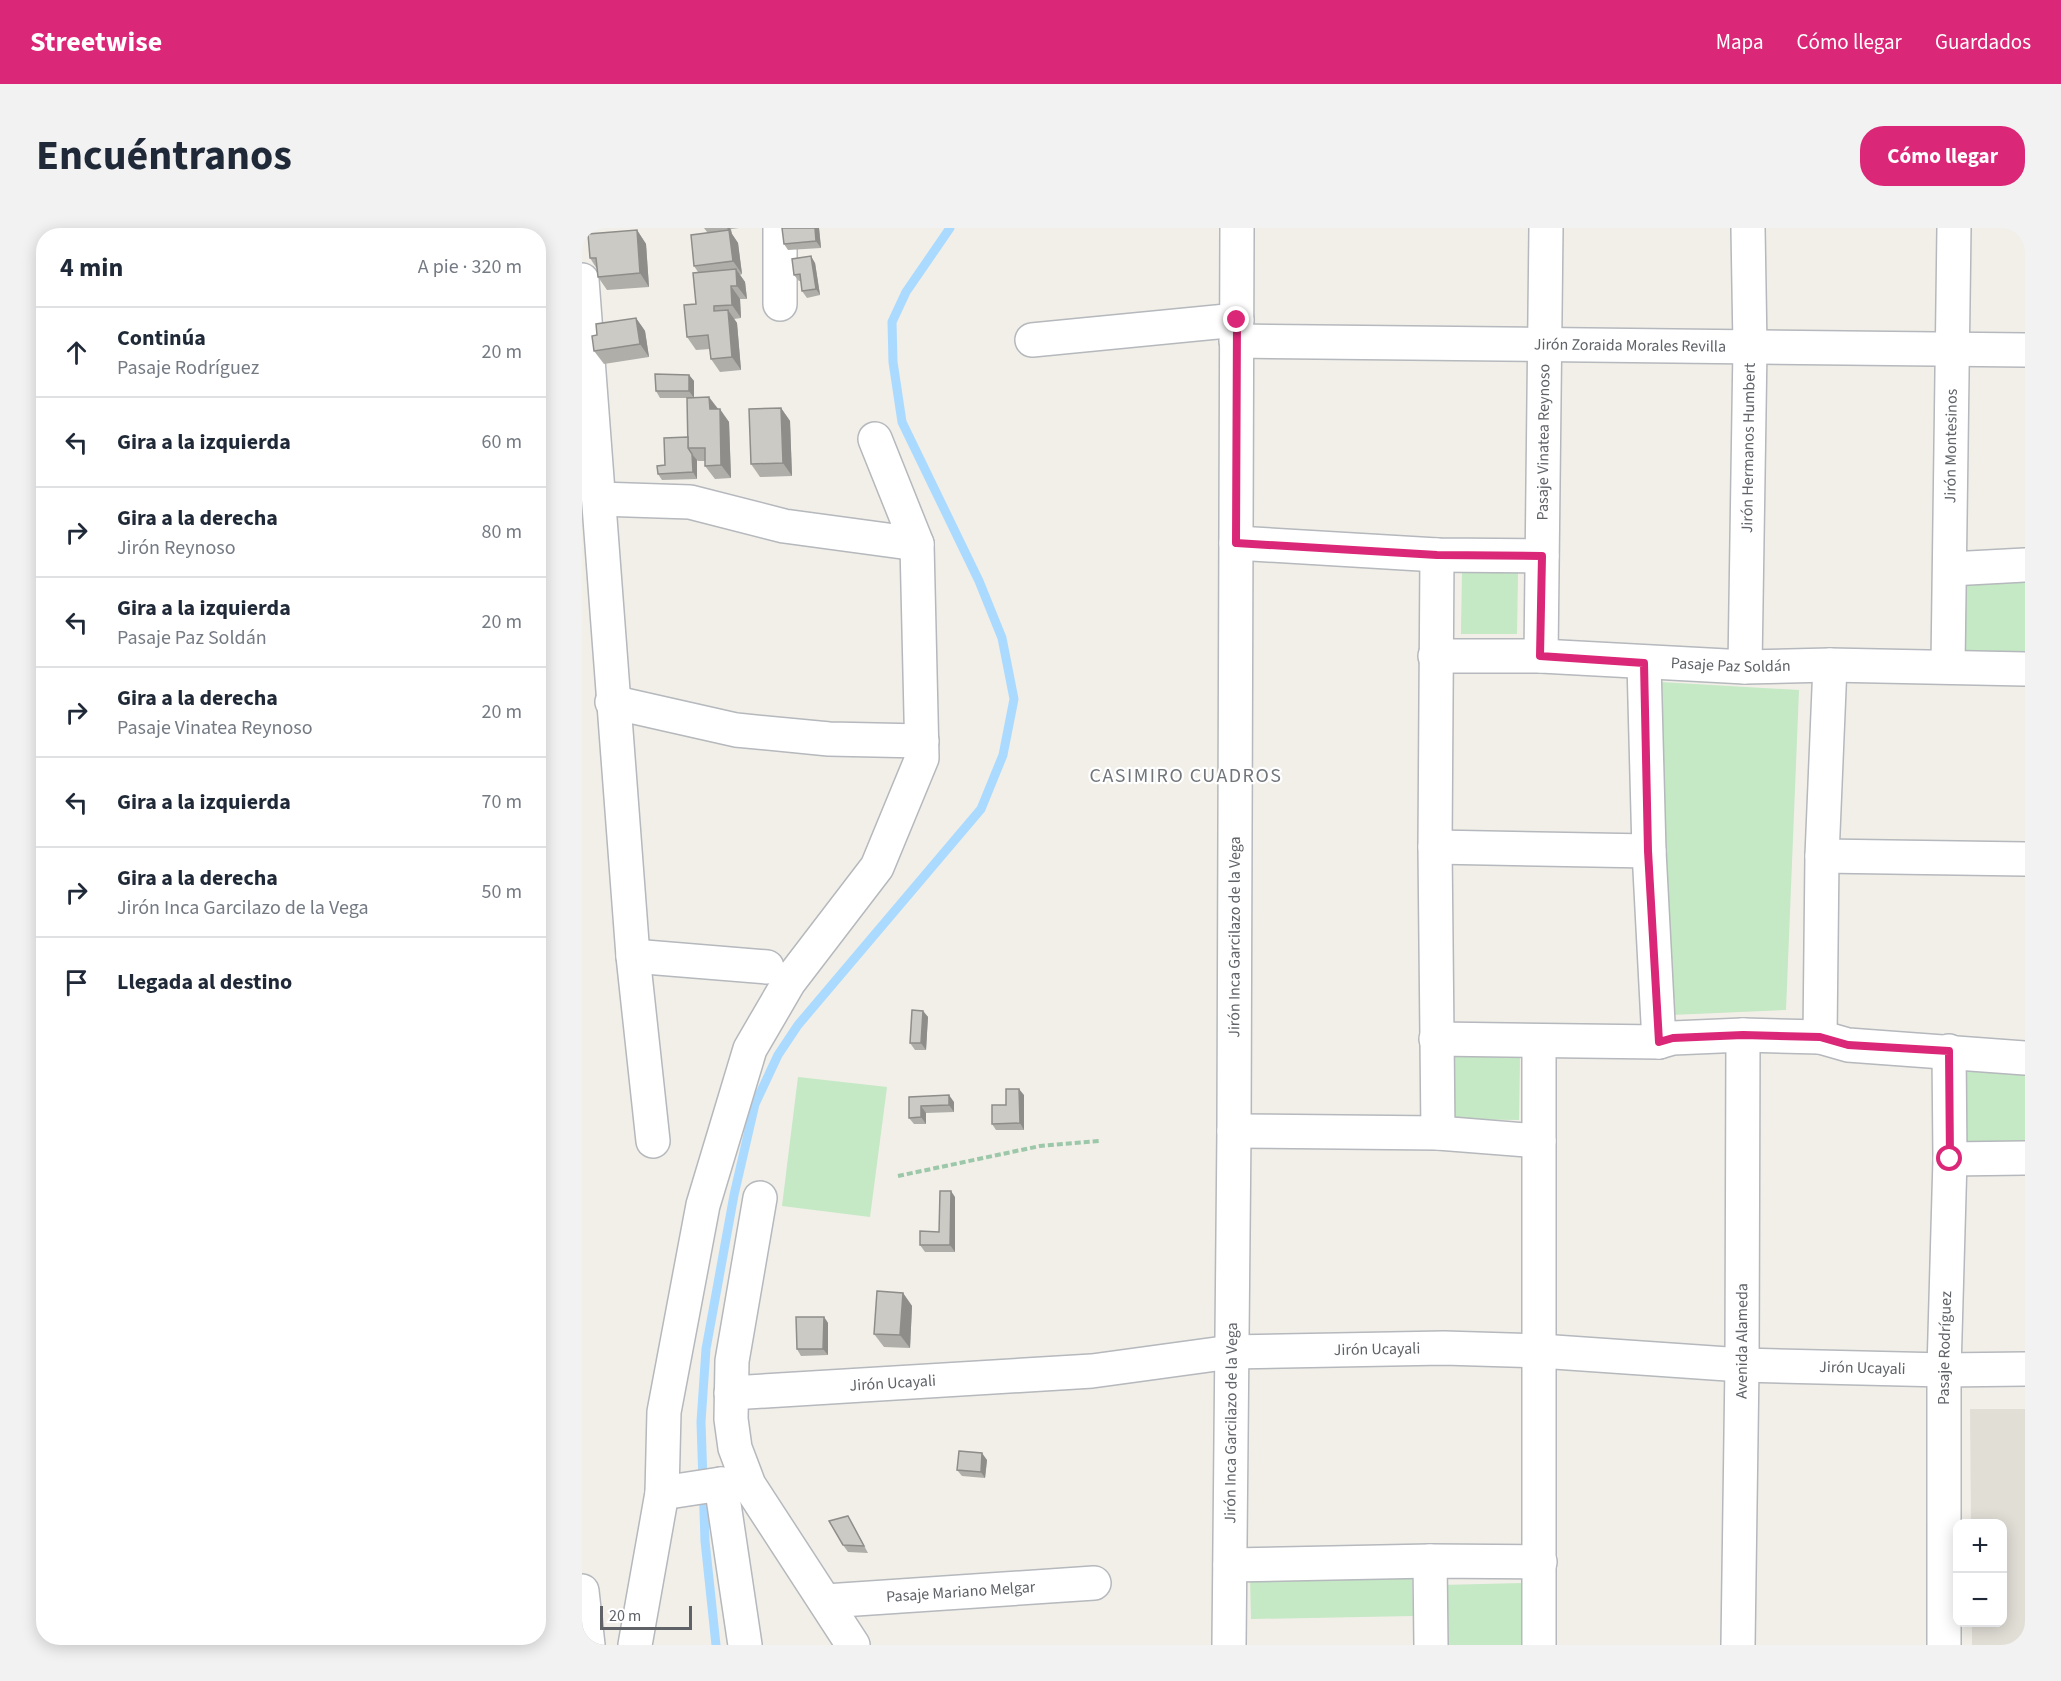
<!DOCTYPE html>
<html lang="es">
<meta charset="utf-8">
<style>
body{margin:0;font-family:"Source Sans 3",sans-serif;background:#f2f2f3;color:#1f2937}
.controls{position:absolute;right:18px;bottom:18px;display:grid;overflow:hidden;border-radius:12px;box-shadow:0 3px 15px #0003}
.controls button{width:54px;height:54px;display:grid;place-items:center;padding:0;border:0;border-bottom:2px solid #e0e1e3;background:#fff;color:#1f2937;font:30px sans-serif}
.scale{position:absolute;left:18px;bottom:15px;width:92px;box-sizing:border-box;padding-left:6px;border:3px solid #5f6368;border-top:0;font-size:16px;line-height:21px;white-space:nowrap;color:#5f6368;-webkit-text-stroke:4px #fff;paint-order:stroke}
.stop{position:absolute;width:18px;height:18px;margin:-14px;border:4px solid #db2777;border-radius:50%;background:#fff}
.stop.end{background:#db2777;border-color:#fff;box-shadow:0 2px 6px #0008}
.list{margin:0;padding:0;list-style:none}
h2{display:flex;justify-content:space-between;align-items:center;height:78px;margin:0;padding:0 24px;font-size:26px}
h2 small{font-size:20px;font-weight:400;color:#747a83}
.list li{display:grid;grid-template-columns:39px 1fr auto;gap:18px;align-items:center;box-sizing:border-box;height:90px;padding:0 24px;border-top:2px solid #e0e1e3}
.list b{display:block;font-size:22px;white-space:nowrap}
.list p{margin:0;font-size:20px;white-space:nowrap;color:#747a83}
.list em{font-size:20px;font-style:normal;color:#747a83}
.icon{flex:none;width:33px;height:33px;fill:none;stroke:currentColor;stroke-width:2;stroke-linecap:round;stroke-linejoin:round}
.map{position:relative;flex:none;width:1443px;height:1417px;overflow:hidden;border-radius:24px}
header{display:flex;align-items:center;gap:36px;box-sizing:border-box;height:84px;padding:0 30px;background:#db2777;color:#fff}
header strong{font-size:28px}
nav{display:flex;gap:33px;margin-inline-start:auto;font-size:21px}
.intro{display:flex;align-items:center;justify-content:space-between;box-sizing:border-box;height:144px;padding:0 36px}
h1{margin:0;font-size:42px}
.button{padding:15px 27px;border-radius:24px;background:#db2777;color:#fff;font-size:21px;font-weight:700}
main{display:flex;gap:36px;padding:0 36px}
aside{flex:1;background:#fff;border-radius:24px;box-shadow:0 3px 15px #0003}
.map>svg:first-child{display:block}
</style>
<header>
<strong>Streetwise</strong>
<nav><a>Mapa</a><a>Cómo llegar</a><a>Guardados</a></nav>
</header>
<div class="intro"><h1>Encuéntranos</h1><a class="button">Cómo llegar</a></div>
<main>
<aside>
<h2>4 min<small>A pie · 320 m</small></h2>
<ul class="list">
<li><svg class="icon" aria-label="ahead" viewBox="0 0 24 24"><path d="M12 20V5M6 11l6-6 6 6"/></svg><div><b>Continúa</b><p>Pasaje Rodríguez</p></div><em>20 m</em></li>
<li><svg class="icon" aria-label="left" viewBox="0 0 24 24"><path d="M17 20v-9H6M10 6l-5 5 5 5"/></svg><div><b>Gira a la izquierda</b></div><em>60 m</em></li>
<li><svg class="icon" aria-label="right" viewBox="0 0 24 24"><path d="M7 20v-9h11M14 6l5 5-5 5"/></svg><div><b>Gira a la derecha</b><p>Jirón Reynoso</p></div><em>80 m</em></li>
<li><svg class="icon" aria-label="left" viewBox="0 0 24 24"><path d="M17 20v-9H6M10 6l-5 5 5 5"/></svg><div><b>Gira a la izquierda</b><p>Pasaje Paz Soldán</p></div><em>20 m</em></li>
<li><svg class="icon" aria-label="right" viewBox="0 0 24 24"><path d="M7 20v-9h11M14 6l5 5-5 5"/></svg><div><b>Gira a la derecha</b><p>Pasaje Vinatea Reynoso</p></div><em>20 m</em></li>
<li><svg class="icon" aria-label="left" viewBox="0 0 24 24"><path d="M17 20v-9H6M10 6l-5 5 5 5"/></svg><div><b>Gira a la izquierda</b></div><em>70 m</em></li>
<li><svg class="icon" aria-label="right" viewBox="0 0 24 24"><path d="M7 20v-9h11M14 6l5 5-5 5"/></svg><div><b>Gira a la derecha</b><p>Jirón Inca Garcilazo de la Vega</p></div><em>50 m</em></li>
<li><svg class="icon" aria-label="arrive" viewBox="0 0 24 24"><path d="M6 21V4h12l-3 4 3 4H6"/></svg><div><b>Llegada al destino</b></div></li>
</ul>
</aside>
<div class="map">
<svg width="1443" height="1417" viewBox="0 0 1443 1417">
<rect width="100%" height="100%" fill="#f1efe8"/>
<!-- education -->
<polygon fill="#e1ded6" points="1388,1181 1443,1181 1443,1417 1390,1417 1390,1395 1420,1394 1420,1296 1389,1295"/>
<!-- green -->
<g fill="#c5e8c5">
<polygon points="880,344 936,345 935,406 879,406"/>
<polygon points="1379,347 1443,349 1443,428 1376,426"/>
<polygon points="1078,454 1217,462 1204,782 1089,787"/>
<polygon points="870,828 938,829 937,892 869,891"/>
<polygon points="1377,840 1443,840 1443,921 1377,920"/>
<polygon points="216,849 305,859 288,989 200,978"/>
<polygon points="830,1343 831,1388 669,1391 668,1347"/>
<polygon points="941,1355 941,1417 861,1417 860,1357"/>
</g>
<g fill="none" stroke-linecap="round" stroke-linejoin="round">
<!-- stream -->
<polyline stroke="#aadaff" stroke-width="9" points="134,1417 123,1313 119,1194 124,1121 152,967 173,876 196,827 216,797 399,581 421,527 432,471 420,410 397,353 320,194 311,134 310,94 324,64 368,0"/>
<defs>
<g id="minor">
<polyline points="0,52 51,728 71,913"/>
<polyline points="198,76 198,0"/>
<polyline points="450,112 655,92"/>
<path id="s1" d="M654 113 1443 122"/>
<polyline points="17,271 108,274 202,298 335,316"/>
<polyline points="654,315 855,327 960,328"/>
<polyline points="855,327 853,619 856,905"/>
<polyline points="1368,341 1443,337"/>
<path id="s2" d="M853 428H959L1163 439 1248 437 1443 441"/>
<path id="s3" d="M959 428 964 0"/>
<polyline points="1062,435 1067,623 1077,814"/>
<path id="s4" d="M1366 437 1372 0"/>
<path id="s5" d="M1163 439 1168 119 1166 0"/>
<polyline points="30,474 154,502 247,511 340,513"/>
<polyline points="853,619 1067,623"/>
<polyline points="1240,628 1443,631"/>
<polyline points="51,728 185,739"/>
<polyline points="1238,809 1240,628 1248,437"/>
<polyline points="854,811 1077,814 1091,810 1161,807 1238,809 1266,817 1443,830"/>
<polyline points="957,814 957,1417"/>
<polyline points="652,903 856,905 957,913"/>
<polyline points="1368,931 1443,930"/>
<polyline points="178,970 150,1133 149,1191 153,1220 167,1257 271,1417"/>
<path id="s6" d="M149 1165 510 1143 649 1124 862 1120 958 1123 1160 1137 1362 1142 1443 1141"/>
<polyline points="139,1256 163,1417"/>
<polyline points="80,1265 139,1256 161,1257"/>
<polyline points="848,1333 849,1417"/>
<polyline points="648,1337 848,1333 958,1334"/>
<polyline points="0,1363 6,1417"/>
<path id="s7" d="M244 1373 512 1355"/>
<polyline points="53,1417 80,1265 82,1184 121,977 168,821 207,754 295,639 340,530 335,316 293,211"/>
<path id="s8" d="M647 1417 652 903 655 0"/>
<path id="s9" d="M1156 1417 1160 1137 1161 807"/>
<path id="s10" d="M1362 1417V1142L1368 931 1367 823"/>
</g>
</defs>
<!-- minor casing -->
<use href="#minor" stroke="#b5b8bc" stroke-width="36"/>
<!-- path -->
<polyline stroke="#9cc7a9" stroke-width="4" stroke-dasharray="6 3" stroke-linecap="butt" points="316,948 458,918 518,913"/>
<!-- minor -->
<use href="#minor" stroke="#fff" stroke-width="33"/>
</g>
<!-- wall -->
<g fill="#afaea9">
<polygon points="122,0 157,0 149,1 150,6 156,15 160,46 158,47 163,54 165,71 158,71 159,90 152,91 155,95 159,142 138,144 129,131 128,121 114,122 105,109 114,76 116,44 112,38 125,4"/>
<polygon points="200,0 237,0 239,20 206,22 202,16"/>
<polygon points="55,2 64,16 67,59 25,62 16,49 15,41 8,30"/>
<polygon points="233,35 238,67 225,70 220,63 219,53 217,53 212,47"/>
<polygon points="54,90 63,103 67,129 22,136 12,123"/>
<polygon points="107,147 112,153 112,170 136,181 147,194 149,250 133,251 123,238 123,233 116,233 115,232 115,251 80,252 76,246 106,209 110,170 78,170 74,163"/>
<polygon points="199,180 208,193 210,248 178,249 169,236"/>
<polygon points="341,783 346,789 344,822 333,822 328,815"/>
<polygon points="442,867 442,902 414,902 410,896 424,877"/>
<polygon points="327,869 372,874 372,884 344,885 344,896 332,896 327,890"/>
<polygon points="373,969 373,1024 343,1024 338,1017 357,1004"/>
<polygon points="321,1065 330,1078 328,1120 302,1119 292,1106"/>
<polygon points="242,1089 246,1095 246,1127 219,1128 215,1121"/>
<polygon points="405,1232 403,1250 380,1248 375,1242"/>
<polygon points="270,1295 286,1325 266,1324 261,1317"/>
</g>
<!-- shaded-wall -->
<g fill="#8f8d8a">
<polygon points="145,0 148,0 150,6 156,15 160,46 151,33 147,3"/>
<polygon points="233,0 237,0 239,20 234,13"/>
<polygon points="55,2 64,16 67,59 58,45"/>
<polygon points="229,28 233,35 238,67 234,61"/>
<polygon points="154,41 163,54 165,71 155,58"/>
<polygon points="149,58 158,71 159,90 150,77"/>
<polygon points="146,82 155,95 159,142 150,129"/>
<polygon points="54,90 63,103 67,129 58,116"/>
<polygon points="107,147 112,153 112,170 107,163"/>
<polygon points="127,169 137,182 128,181"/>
<polygon points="199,180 208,193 210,248 201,235"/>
<polygon points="138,181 147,194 149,250 139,237"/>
<polygon points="110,226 115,232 115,251 111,244"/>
<polygon points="341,783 346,789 344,822 339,815"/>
<polygon points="437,861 442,867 442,902 438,895"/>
<polygon points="367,867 372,874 372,884 367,877"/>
<polygon points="339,878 344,885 344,896 339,889"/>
<polygon points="369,963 373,969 373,1024 368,1017"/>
<polygon points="321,1065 330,1078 328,1120 318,1107"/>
<polygon points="242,1089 246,1095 246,1127 241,1121"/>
<polygon points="400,1225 405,1232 403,1250 399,1244"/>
</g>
<!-- building -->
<g fill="#cccac5" stroke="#8f8d8a" stroke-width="1.5">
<polygon points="200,0 233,0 234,13 202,16"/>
<polygon points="55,2 58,45 16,49 14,30 8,30 6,6"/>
<polygon points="147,2 151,33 112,38 109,7"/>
<polygon points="229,28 234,61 220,63 218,46 212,47 210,31"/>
<polygon points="154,41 155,58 149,58 150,77 132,78 132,83 146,82 150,129 129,131 126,107 105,109 102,77 114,76 111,45"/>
<polygon points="54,90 58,116 12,123 10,108 15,107 14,96"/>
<polygon points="73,146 107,147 107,163 74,163"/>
<polygon points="127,169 128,181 138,181 139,237 123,238 123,220 106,220 105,170"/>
<polygon points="199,180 201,235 169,236 167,181"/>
<polygon points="106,209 106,220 110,226 111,244 76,246 75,238 83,237 82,210"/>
<polygon points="330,782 341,783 339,815 328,815"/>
<polygon points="424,861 437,861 438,895 410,896 410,877 424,877"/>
<polygon points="367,867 367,877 339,878 339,889 327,890 327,869"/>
<polygon points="358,963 369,963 368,1017 338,1017 338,1003 357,1004"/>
<polygon points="295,1063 321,1065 318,1107 292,1106"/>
<polygon points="214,1089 242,1089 241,1121 215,1121"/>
<polygon points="377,1223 400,1225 399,1244 375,1242"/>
<polygon points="266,1288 282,1318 261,1317 247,1293"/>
</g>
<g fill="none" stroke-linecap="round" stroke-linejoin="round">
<!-- route -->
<polyline stroke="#db2777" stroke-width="8" points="655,92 654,315 855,327 960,328 958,428 1062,435 1066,623 1077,814 1091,810 1161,807 1238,809 1266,817 1367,823 1368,931"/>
</g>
<g text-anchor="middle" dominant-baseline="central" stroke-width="4.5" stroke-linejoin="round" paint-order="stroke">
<!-- street labels -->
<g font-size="16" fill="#5f6368" stroke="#fff">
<text stroke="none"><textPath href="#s1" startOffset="394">Jirón Zoraida Morales Revilla</textPath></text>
<text stroke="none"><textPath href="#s3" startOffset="214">Pasaje Vinatea Reynoso</textPath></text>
<text stroke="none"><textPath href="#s5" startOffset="219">Jirón Hermanos Humbert</textPath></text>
<text stroke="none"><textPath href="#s4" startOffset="219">Jirón Montesinos</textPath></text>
<text stroke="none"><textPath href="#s2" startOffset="296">Pasaje Paz Soldán</textPath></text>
<text stroke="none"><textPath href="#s8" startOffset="708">Jirón Inca Garcilazo de la Vega</textPath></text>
<text stroke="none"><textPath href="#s9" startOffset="304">Avenida Alameda</textPath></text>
<text stroke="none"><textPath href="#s10" startOffset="297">Pasaje Rodríguez</textPath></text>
<text stroke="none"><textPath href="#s6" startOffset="648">Jirón Ucayali</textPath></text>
<text stroke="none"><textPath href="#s6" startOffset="1134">Jirón Ucayali</textPath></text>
<text stroke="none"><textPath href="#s6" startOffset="162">Jirón Ucayali</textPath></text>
<text stroke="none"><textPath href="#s8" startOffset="222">Jirón Inca Garcilazo de la Vega</textPath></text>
<text stroke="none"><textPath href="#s7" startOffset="135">Pasaje Mariano Melgar</textPath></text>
</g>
<!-- quarter labels -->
<g font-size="20" letter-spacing="1.5" fill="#70757a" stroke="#fff">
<text x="604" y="548">CASIMIRO CUADROS</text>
</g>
</g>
</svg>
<div class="controls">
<button>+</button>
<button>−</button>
</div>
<div class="scale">20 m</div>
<div class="stop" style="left:1368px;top:931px"></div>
<div class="stop end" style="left:655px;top:92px"></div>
</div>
</main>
